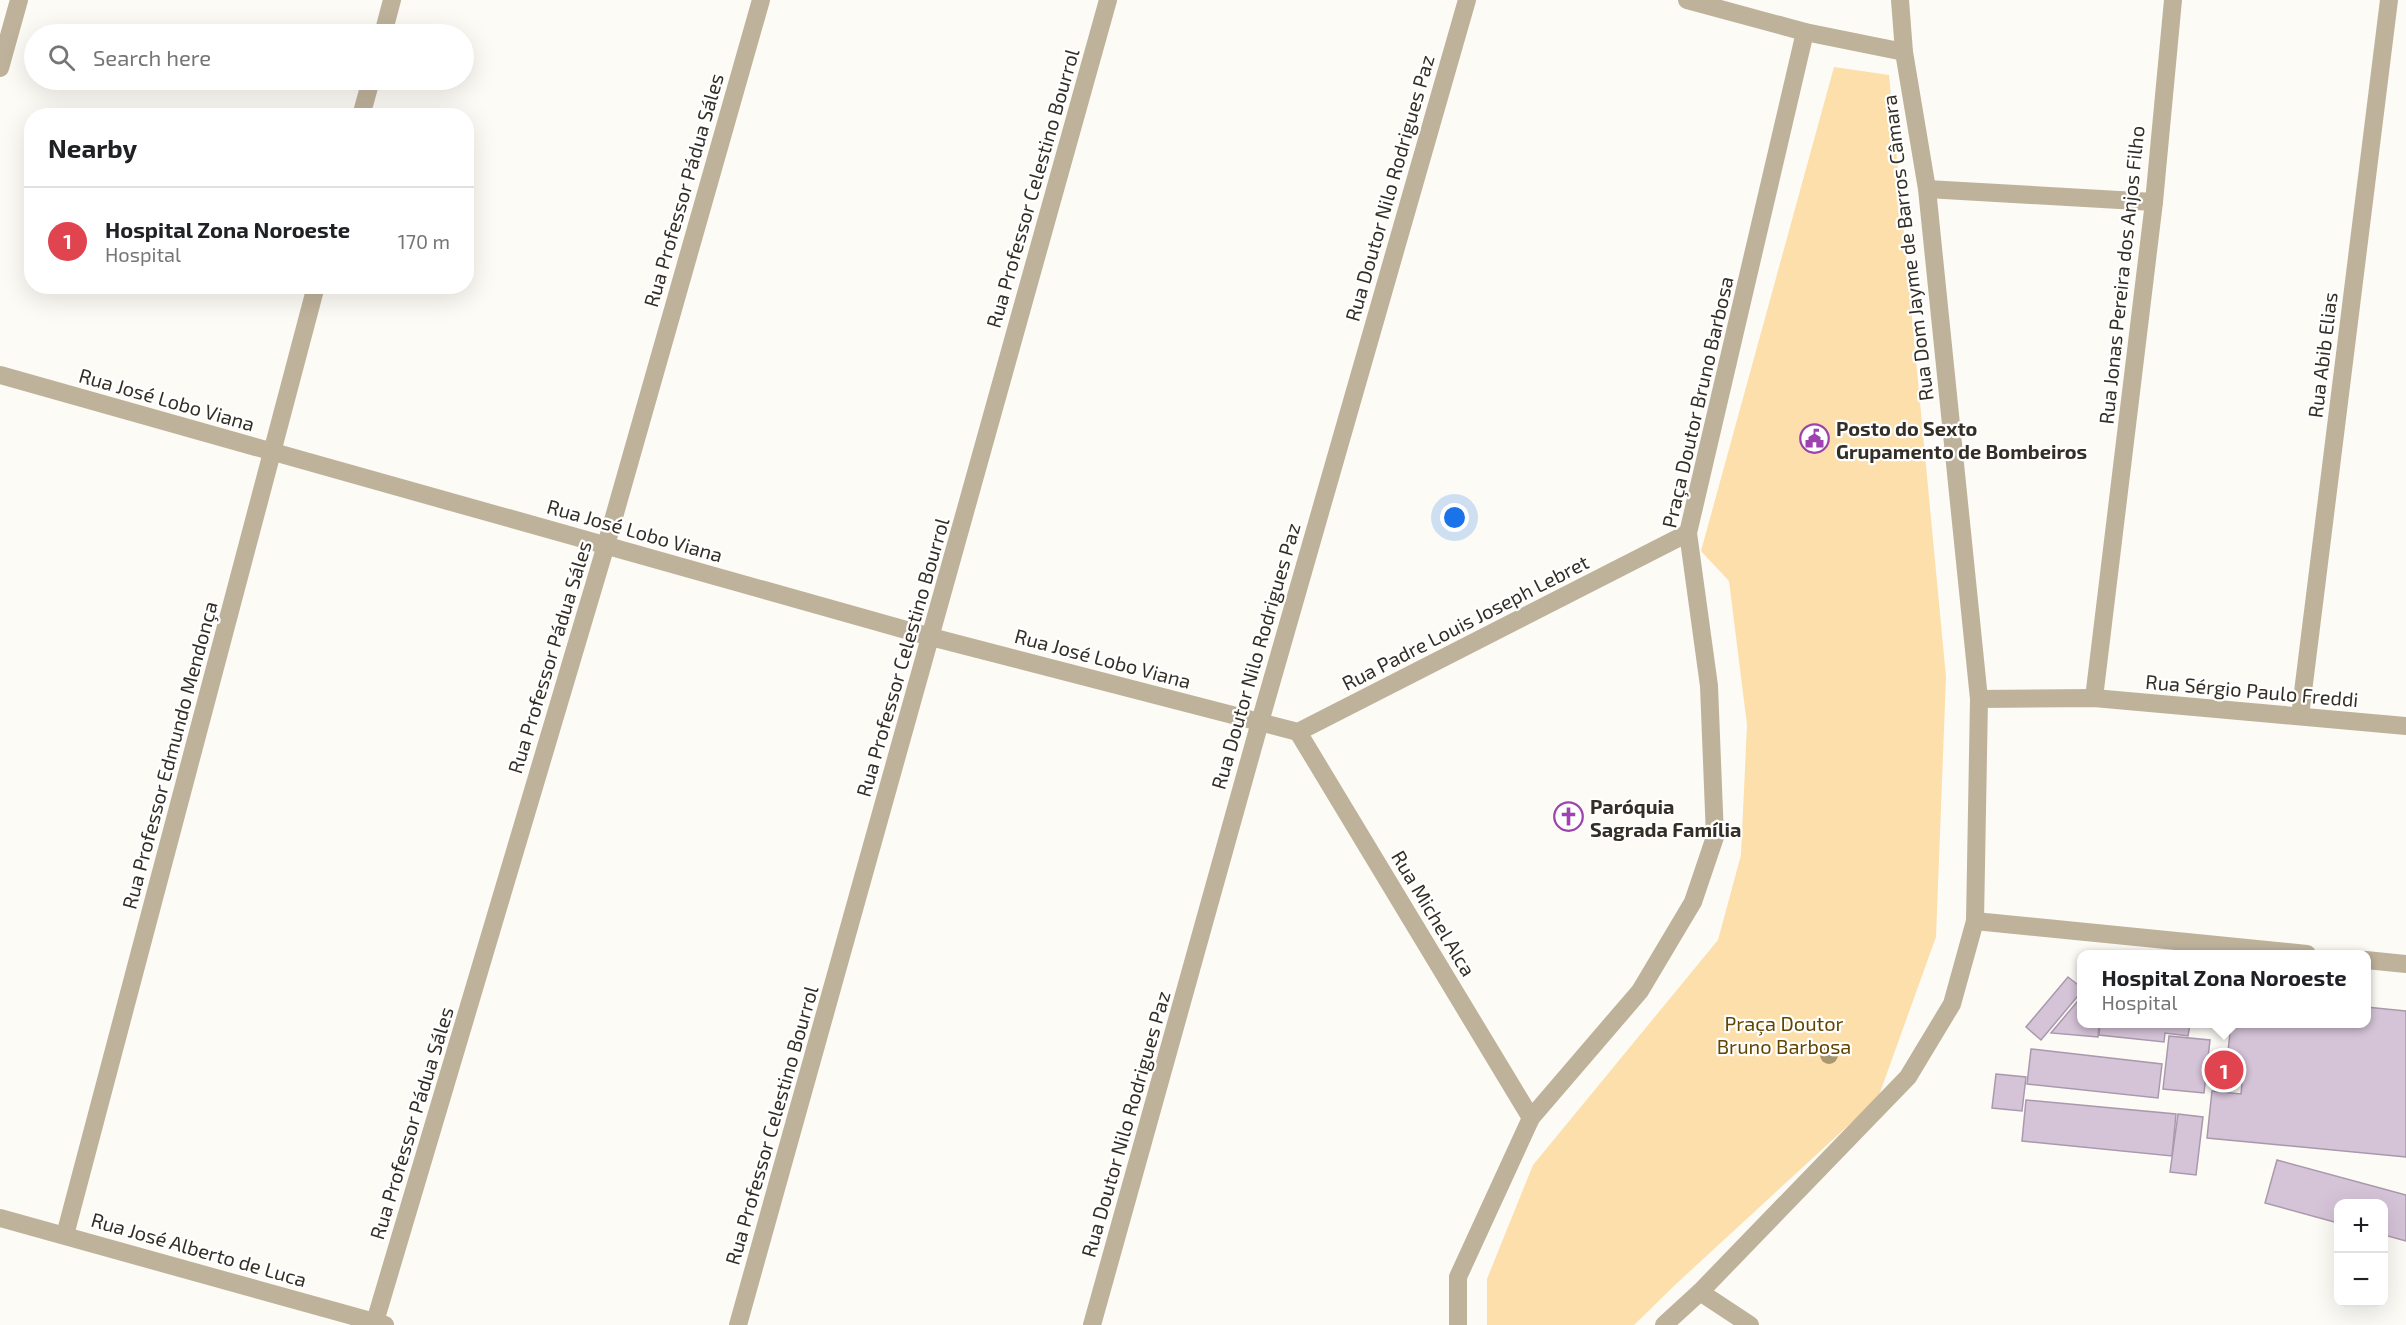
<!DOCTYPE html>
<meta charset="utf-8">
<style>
body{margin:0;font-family:"Exo 2",sans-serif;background:#f6f6f6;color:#202124}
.controls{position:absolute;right:18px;bottom:18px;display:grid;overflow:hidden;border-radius:12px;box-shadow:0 6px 24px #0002}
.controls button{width:54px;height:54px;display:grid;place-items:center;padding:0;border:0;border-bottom:2px solid #e0e0e0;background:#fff;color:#202124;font:30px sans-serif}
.you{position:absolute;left:1455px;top:518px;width:21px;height:21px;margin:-15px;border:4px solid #fff;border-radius:50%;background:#1a73e8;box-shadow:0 0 0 9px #1a73e833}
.badge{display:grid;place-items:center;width:39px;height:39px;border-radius:50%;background:#9d42ae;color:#fff;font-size:20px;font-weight:700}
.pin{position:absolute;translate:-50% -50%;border:3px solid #fff;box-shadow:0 2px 6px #0006}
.popup{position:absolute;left:2077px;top:950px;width:294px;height:78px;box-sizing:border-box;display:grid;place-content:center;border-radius:12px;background:#fff;filter:drop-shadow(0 2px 4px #0005);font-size:20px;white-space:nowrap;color:#757577}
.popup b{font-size:22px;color:#202124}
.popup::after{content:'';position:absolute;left:50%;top:100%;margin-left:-12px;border:12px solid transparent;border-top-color:#fff}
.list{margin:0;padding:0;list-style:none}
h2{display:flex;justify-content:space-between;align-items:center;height:78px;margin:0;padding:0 24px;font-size:26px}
h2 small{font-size:20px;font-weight:400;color:#757577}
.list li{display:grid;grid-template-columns:39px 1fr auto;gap:18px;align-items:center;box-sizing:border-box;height:108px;padding:0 24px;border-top:2px solid #e0e0e0}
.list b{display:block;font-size:22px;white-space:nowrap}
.list p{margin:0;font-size:20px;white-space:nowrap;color:#757577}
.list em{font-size:20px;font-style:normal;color:#757577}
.icon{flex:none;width:33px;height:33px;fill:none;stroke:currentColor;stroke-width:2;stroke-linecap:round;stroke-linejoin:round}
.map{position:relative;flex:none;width:2406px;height:1325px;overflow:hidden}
.search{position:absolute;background:#fff;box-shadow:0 6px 24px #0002;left:24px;top:24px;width:450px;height:66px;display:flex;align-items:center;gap:15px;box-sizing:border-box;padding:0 21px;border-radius:33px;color:#757577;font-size:22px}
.panel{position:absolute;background:#fff;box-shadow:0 6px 24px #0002;left:24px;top:108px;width:450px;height:186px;border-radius:24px}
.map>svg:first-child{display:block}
</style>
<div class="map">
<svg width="2406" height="1325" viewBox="0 0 2406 1325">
<rect width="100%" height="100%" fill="#fdfbf6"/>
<!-- green -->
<polygon fill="#fcdfab" points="1834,67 1889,75 1946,677 1936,937 1878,1098 1676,1284 1634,1325 1487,1325 1487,1279 1533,1165 1718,940 1741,855 1747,725 1729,581 1701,551"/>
<!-- building -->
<g fill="#d5c3d8" stroke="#aa99ad" stroke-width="1.5">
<polygon points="2068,977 2082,988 2082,991 2041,1040 2026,1027"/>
<polygon points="2082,996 2082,1024 2099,1024 2098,1037 2051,1033"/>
<polygon points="2366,1007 2406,1011 2406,1157 2207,1138 2212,1091 2241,1094 2243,1071 2226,1069 2231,1024 2366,1024"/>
<polygon points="2100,1024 2190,1024 2188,1036 2165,1033 2164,1042 2099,1035"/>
<polygon points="2169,1036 2210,1040 2204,1093 2163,1089"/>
<polygon points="2031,1049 2162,1064 2158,1098 2027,1084"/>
<polygon points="1996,1074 2026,1077 2022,1111 1992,1108"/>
<polygon points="2026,1100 2176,1114 2172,1156 2022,1141"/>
<polygon points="2178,1114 2203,1117 2196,1175 2170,1172"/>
<polygon points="2277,1160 2406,1195 2406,1241 2384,1235 2384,1204 2338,1204 2338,1223 2265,1203"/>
</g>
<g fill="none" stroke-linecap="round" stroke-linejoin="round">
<!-- minor -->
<g stroke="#bfb29b" stroke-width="18">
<polyline points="1687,0 1805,32 1904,52"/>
<polyline points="383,34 392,0"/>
<polyline points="0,68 19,0"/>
<polyline points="361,116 371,80"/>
<polyline points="1927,189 2154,202"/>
<polyline points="0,375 931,637 1298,732 1688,533"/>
<polyline points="2094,698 2154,202 2173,0"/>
<polyline points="1979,699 2094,698 2406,726"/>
<polyline points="2300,716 2389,0"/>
<polyline points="1298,732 1531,1118"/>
<polyline points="1975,921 2307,954"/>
<polyline points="2366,960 2406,964"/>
<polyline points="0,1218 385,1325"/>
<polyline points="65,1235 316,286"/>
<polyline points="1700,1292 1750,1325"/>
<polyline points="374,1325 606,545 761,0"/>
<polyline points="738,1325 1108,0"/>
<polyline points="1092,1325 1260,722 1467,0"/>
<polyline points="1458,1325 1458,1277 1531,1118 1640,991 1693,902 1715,837 1709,686 1688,533 1805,32"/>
<polyline points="1664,1325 1700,1292 1908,1077 1952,1004 1975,921 1979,699 1927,189 1904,52 1900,0"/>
</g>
</g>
<!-- trees -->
<circle fill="#a8976f" cx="1829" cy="1055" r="9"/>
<!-- icons -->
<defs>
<symbol id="civic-ring" viewBox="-11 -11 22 22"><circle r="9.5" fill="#fff" stroke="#9d42ae" stroke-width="1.5"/><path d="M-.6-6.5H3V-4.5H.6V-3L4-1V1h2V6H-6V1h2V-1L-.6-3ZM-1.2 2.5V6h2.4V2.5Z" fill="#9d42ae"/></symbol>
<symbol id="church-ring" viewBox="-11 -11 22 22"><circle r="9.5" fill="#fff" stroke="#9d42ae" stroke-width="1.5"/><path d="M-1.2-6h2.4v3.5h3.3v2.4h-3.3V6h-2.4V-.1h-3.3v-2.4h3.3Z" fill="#9d42ae"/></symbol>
</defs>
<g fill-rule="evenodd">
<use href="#civic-ring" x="1798" y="422" width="33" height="33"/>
<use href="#church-ring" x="1552" y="800" width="33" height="33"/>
</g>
<g text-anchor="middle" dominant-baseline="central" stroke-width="4.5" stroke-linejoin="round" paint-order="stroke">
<!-- street labels -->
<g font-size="20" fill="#342f26" stroke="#fff">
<text transform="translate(1032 188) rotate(-74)">Rua Professor Celestino Bourrol</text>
<text transform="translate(1389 188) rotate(-74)">Rua Doutor Nilo Rodrigues Paz</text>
<text transform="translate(683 190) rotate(-74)">Rua Professor Pádua Sáles</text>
<text transform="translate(1907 248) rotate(-97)">Rua Dom Jayme de Barros Câmara</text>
<text transform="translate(2121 275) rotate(-84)">Rua Jonas Pereira dos Anjos Filho</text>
<text transform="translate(2322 355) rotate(-83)">Rua Abib Elias</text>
<text transform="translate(167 399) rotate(16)">Rua José Lobo Viana</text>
<text transform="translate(1697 402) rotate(-77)">Praça Doutor Bruno Barbosa</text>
<text transform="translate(635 530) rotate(16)">Rua José Lobo Viana</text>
<text transform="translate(1465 622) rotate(-27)">Rua Padre Louis Joseph Lebret</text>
<text transform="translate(1255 656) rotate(-74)">Rua Doutor Nilo Rodrigues Paz</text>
<text transform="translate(549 657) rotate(-73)">Rua Professor Pádua Sáles</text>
<text transform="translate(902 657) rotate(-74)">Rua Professor Celestino Bourrol</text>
<text transform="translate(1103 658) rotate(15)">Rua José Lobo Viana</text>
<text transform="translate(2252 690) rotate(5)">Rua Sérgio Paulo Freddi</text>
<text transform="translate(169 755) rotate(-75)">Rua Professor Edmundo Mendonça</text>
<text transform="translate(1434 913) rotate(59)">Rua Michel Alca</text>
<text transform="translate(411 1123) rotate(-73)">Rua Professor Pádua Sáles</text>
<text transform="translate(1125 1124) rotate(-74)">Rua Doutor Nilo Rodrigues Paz</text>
<text transform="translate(771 1125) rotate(-74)">Rua Professor Celestino Bourrol</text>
<text transform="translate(199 1249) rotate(16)">Rua José Alberto de Luca</text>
</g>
<!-- poi labels -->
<g font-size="20" font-weight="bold" fill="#342f26" stroke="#fff" text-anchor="start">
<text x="1836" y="428">Posto do Sexto<tspan x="1836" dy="23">Grupamento de Bombeiros</tspan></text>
<text x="1590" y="806">Paróquia<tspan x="1590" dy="23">Sagrada Família</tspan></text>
</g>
<!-- park labels -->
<g font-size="20" fill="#624600" stroke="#fff">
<text x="1784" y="1023">Praça Doutor<tspan x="1784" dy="23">Bruno Barbosa</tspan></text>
</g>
</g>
</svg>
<div class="controls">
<button>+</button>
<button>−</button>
</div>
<div class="you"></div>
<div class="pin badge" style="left:2224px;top:1070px;background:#e0444e">1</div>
<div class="popup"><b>Hospital Zona Noroeste</b>Hospital</div>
<div class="search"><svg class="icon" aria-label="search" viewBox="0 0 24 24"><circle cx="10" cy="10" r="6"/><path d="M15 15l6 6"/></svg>Search here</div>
<section class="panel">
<h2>Nearby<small></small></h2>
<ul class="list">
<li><span class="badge" style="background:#e0444e">1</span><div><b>Hospital Zona Noroeste</b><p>Hospital</p></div><em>170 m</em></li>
</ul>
</section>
</div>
